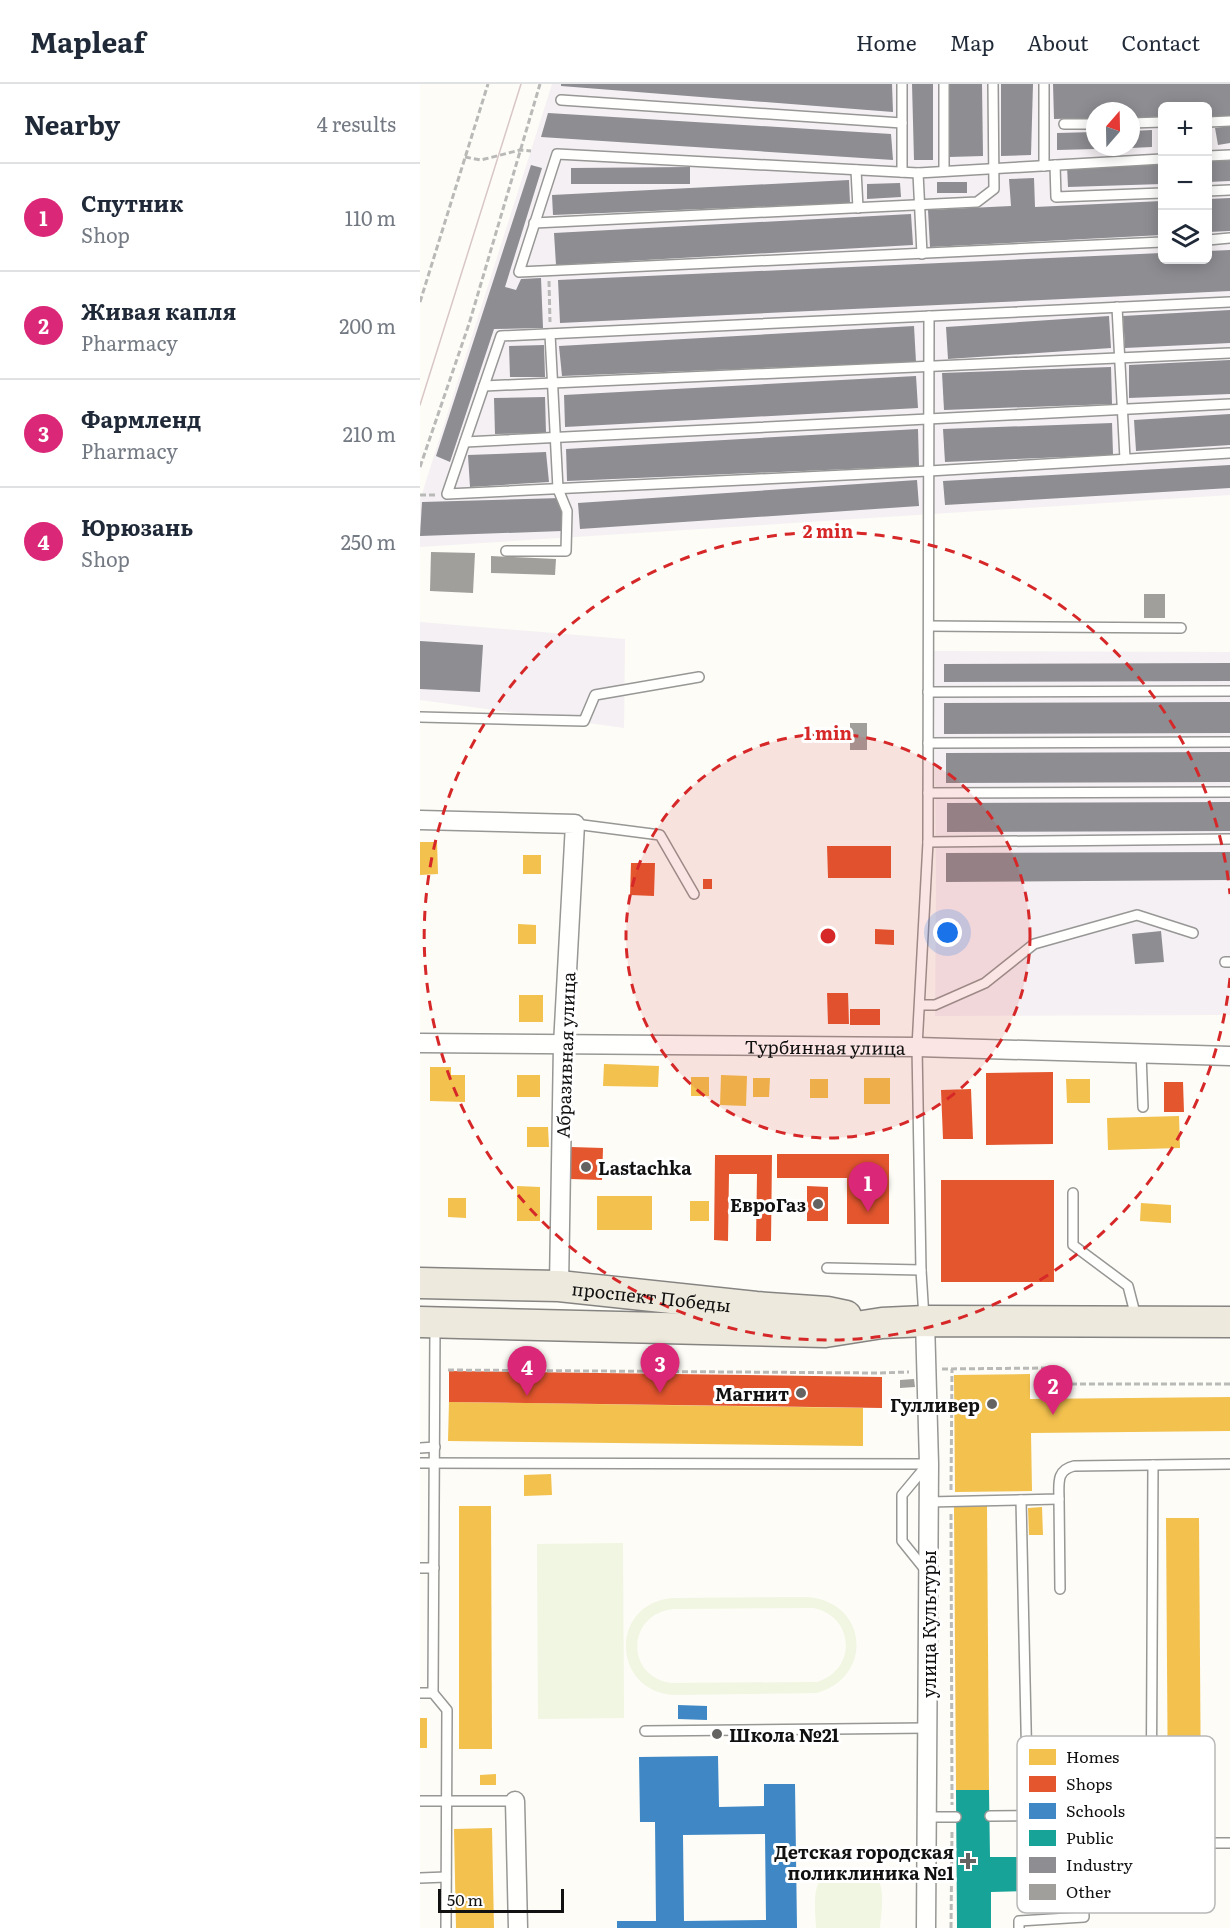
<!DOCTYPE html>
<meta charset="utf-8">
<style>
body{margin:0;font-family:Literata,serif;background:#f6f6f7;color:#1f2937}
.controls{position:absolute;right:18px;top:18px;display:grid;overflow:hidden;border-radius:9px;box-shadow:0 3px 15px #0003}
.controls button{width:54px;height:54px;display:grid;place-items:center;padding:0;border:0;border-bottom:2px solid #e0e1e3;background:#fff;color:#1f2937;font:30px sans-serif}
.compass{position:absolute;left:666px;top:18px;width:54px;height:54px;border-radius:50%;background:#fff;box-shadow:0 3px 15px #0003;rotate:20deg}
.scale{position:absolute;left:18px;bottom:15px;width:126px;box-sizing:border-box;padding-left:6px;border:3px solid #111;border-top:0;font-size:16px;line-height:21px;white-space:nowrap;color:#111;-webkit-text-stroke:4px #fff;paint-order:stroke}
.you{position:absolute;left:528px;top:849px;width:21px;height:21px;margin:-15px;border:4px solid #fff;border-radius:50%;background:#1a73e8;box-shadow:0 0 0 9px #1a73e833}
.badge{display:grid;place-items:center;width:39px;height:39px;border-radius:50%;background:#db2777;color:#fff;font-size:20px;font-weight:700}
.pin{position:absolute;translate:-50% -50px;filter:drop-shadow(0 2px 3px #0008)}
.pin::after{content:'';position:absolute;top:32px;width:21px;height:18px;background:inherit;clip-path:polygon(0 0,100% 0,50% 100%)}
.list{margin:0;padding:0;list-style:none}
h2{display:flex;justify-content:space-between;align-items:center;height:78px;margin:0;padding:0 24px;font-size:26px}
h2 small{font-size:20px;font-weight:400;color:#747a83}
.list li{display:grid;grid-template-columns:39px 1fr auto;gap:18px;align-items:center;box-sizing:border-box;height:108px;padding:0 24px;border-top:2px solid #e0e1e3}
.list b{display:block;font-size:22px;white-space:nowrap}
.list p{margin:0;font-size:20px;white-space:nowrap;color:#747a83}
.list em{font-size:20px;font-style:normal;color:#747a83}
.icon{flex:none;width:33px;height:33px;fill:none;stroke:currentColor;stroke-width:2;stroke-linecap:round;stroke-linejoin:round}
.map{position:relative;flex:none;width:810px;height:1844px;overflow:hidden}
header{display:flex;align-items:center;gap:36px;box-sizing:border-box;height:84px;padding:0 30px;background:#fff;border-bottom:2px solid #e0e1e3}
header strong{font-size:28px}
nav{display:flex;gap:33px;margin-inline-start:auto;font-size:21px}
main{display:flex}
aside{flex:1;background:#fff}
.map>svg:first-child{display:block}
</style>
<header>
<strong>Mapleaf</strong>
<nav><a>Home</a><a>Map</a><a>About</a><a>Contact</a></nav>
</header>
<main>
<aside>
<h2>Nearby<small>4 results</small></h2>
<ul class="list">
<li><span class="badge">1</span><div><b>Спутник</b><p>Shop</p></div><em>110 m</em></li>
<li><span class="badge">2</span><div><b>Живая капля</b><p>Pharmacy</p></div><em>200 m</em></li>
<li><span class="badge">3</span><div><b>Фармленд</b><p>Pharmacy</p></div><em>210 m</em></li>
<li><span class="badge">4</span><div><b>Юрюзань</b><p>Shop</p></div><em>250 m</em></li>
</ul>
</aside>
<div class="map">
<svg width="810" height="1844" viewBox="0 0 810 1844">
<rect width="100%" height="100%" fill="#fdfcf7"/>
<!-- industrial -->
<g fill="#f5f0f3" fill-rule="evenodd">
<path d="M132 0H810V411L0 463V416ZM742 22H788V176H742ZM675 27H711V63H675Z"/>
<polygon points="0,538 205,555 204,644 0,616"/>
<polygon points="514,567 810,568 810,931 515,932 516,804"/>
</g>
<!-- pitch -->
<g fill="#f0f6e1" fill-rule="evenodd">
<polygon points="203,1459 204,1634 118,1635 117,1460"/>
<path d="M253 1514 387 1513C447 1517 455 1592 397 1609L255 1611C191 1608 189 1519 253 1514ZM394 1524C435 1533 437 1586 397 1598L251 1599C204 1592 207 1529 254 1525Z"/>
<path d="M412 1788C423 1788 435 1787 446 1788 469 1791 461 1828 460 1844H396C396 1826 389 1794 412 1788Z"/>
</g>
<!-- homes -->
<g fill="#f2c14e">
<polygon points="0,758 17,758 18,790 0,791"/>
<rect x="103" y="771" width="18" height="19"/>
<polygon points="98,840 116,841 116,860 98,860"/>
<rect x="99" y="911" width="24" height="27"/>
<polygon points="184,980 239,982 238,1003 183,1002"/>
<polygon points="10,983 31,983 31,991 45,991 45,1018 10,1017"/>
<rect x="97" y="991" width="23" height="22"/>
<polygon points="301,991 327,992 326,1022 300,1021"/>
<rect x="271" y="993" width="18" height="19"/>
<polygon points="333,994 350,994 349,1013 333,1013"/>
<rect x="444" y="994" width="26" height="26"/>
<rect x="390" y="995" width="18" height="19"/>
<polygon points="646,995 670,995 670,1019 647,1019"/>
<polygon points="759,1032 760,1064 688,1066 687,1034"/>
<polygon points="107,1043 128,1043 129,1063 107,1063"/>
<polygon points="97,1102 120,1103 120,1137 97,1137"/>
<rect x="177" y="1112" width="55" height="34"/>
<polygon points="28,1114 46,1114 46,1134 28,1133"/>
<rect x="270" y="1117" width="19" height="20"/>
<polygon points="721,1119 751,1121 751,1139 720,1137"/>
<polygon points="610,1290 610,1315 810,1313 810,1347 611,1349 612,1407 535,1408 534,1291"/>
<polygon points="29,1318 443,1324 443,1362 28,1357"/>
<polygon points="131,1390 132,1411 104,1412 104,1391"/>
<polygon points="39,1422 71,1422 72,1665 39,1665"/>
<polygon points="534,1422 567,1422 569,1706 536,1706"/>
<polygon points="622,1423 623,1451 609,1451 608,1424"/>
<polygon points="746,1434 779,1434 781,1721 748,1721"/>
<rect x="0" y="1634" width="7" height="30"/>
<polygon points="76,1690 76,1701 60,1701 60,1691"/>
<polygon points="72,1744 74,1844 36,1844 34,1745"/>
</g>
<!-- shops -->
<g fill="#e4572e">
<polygon points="407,762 471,762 471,794 408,794"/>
<polygon points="211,779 235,779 234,812 210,811"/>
<rect x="283" y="795" width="9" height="10"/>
<polygon points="455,845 474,846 474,861 455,860"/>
<polygon points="407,909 428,909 429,940 408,940"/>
<rect x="430" y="925" width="30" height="16"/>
<polygon points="633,988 633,1060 566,1061 566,989"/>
<polygon points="744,998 763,998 764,1028 744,1028"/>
<polygon points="551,1005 553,1055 523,1055 521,1006"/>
<polygon points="151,1063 183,1064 182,1096 150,1095"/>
<polygon points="357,1070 469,1070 469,1140 427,1140 427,1094 357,1094"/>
<polygon points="295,1071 352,1071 351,1157 336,1157 337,1090 309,1090 308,1157 294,1156"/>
<rect x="521" y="1096" width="113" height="102"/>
<polygon points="387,1102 408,1103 408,1137 387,1137"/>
<polygon points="29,1287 462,1293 462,1324 29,1318"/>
</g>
<!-- schools -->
<g fill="#3f88c5" fill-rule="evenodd">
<polygon points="258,1621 287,1622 287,1636 258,1635"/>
<path d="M298 1672 299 1723 344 1722V1700H375L377 1844H197V1837H236L235 1738H220L219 1673ZM345 1750 346 1836 264 1837 263 1751Z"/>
</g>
<!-- public -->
<polygon fill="#17a398" points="536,1706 569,1706 570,1773 612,1773 612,1752 645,1752 646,1828 614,1828 614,1807 571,1808 571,1844 537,1844"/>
<!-- industry -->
<g fill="#8d8d92">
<polygon points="141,0 472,0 473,28 141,2"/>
<polygon points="492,0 513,0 513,76 494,76"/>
<polygon points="529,0 562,0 563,72 529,73"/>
<polygon points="581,0 613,0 611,71 581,72"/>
<polygon points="633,0 810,0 810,32 788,33 788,22 742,22 742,33 711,34 711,27 675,27 675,34 634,35"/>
<polygon points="128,29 471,50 473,76 121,53"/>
<polygon points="810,42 810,59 798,61 795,44"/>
<polygon points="732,46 732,63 711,64 711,47"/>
<polygon points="675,48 675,65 637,66 637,49"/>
<polygon points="810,76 810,97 788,98 788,77"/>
<polygon points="742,78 742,100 648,103 647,82"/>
<polygon points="111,81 122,84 85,203 96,206 101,195 121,194 123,244 74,245 30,378 16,372"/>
<polygon points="270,83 270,100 151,100 151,84"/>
<polygon points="614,94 615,123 742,117 742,151 510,163 508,126 591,122 589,95"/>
<polygon points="429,96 430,119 133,131 132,111"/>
<rect x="517" y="98" width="30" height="11"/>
<polygon points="480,99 481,113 447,115 447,100"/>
<polygon points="810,114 810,147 788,148 788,115"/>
<polygon points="491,130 493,161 136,181 134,149"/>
<polygon points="810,166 810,207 140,239 138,196 742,169 742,176 788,176 788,167"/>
<polygon points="810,226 810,259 705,264 703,232"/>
<polygon points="689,232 691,264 528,275 526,243"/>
<polygon points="494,242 496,278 142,292 139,262"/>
<polygon points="124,261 125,293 90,293 89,262"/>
<polygon points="810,276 810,310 709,314 709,281"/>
<polygon points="691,283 692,320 524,326 522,289"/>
<polygon points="496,292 498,324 145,343 144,311"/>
<polygon points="125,313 126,349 75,350 74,314"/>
<polygon points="810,330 810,361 716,367 714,336"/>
<polygon points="692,339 693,371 525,378 523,345"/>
<polygon points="498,345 499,382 147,397 146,365"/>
<polygon points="126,368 129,398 50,403 48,371"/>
<polygon points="810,381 810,404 525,421 523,397"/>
<polygon points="497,396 499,422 160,445 158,419"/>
<polygon points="141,414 142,447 0,452 2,418"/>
<polygon points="0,557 63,561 60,608 0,605"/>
<polygon points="810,579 810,597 524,598 524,580"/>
<polygon points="810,618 810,649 524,650 524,619"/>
<polygon points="810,668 810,698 526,699 526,669"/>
<polygon points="810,718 810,747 527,748 527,719"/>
<polygon points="810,768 810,796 526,798 526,769"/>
<polygon points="741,847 744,878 715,880 712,850"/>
</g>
<!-- building -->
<g fill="#a19f9c">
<polygon points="11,468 55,469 53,509 10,507"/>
<polygon points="71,472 136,475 135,491 71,489"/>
<rect x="724" y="510" width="21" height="24"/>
<rect x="430" y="639" width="17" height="27"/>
<polygon points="494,1295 495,1303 480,1304 480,1296"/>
</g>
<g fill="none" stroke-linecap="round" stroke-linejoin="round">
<defs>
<g id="lane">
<polyline points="482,0 482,88"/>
<polyline points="524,0 524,87"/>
<polyline points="141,16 482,39"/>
<polyline points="788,38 810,37"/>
<polyline points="711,39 742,38"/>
<polyline points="644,40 675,40"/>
<polyline points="788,72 810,71"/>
<polyline points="742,75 498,89 137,70 99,188 742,158"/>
<polyline points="635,81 636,113 742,109"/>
<polyline points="624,82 624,0"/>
<polyline points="436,86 438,124"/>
<polyline points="498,89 502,170"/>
<polyline points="788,107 810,106"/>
<polyline points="114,139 557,118 574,105 573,0"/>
<polyline points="788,156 810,154"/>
<polyline points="810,218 81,252 27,410 509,387 810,369"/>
<polyline points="697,223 705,375"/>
<polyline points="64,302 810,269"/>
<polyline points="45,358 810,320"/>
<polyline points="86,467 146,467 147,427 138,405 130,250"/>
<polyline points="509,542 761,544"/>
<polyline points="508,608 810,607"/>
<polyline points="0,633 164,637 175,611 279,593"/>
<polyline points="508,659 810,658"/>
<polyline points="508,709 810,708"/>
<polyline points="155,740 240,751 274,810"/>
<polyline points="508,758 810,755"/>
<polyline points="805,878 810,878"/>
<polyline points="500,921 515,921 565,899 614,860 717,831 773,849"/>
<polyline points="721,969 723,1023"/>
<polyline points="653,1109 653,1161 708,1202 716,1233"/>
<polyline points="407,1184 501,1186"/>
<polyline points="504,1234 501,1186 497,963 508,758 509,232"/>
<polyline points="15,1244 13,1609 27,1626 26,1844"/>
<polyline points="0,1364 15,1363"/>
<polyline points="0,1379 509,1380"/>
<polyline points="507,1381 482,1411 482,1457 507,1488"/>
<polyline points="733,1381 731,1759 810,1759"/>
<polyline points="639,1415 640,1505"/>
<polyline points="601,1416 608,1732"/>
<path d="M508 1418 639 1415C639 1400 636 1386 654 1382L810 1380"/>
<polyline points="0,1484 14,1484"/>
<polyline points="0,1609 13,1609"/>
<polyline points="225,1647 507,1644"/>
<polyline points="0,1717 95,1717"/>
<polyline points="570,1732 730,1731"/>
<polyline points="506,1733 536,1733"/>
<polyline points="0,1794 26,1793"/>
<polyline points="599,1844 599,1837 664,1833 660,1731"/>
</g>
<g id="street">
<polyline points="0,736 155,740 143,961 139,1202"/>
<path id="s1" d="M0 959 497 963 810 972"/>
<polyline points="505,1237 509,1380 506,1844"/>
<polyline points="95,1717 98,1844"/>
</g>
<g id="primary">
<path id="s2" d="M0 1199 139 1202 336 1223 407 1228 426 1232"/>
<polyline points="0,1238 405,1248 462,1239 505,1237 810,1238"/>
</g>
</defs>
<!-- lane casing -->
<use href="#lane" stroke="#979795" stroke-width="12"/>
<!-- street casing -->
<use href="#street" stroke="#979795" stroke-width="21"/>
<!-- primary casing -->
<use href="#primary" stroke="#858482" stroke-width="33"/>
<!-- path -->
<g stroke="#b9b9b8" stroke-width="3" stroke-dasharray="6 3" stroke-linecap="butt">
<polyline points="45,73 61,76 100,66 111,67"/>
<polyline points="129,197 130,238"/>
<polyline points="0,218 68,0"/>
<polyline points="0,383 49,240 120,0"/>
<polyline points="0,411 16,411"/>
<polyline points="522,1285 631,1284 632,1300 810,1300"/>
<polyline points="28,1286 457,1289 489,1288"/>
<polyline points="531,1406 532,1285"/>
<polyline points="531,1430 532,1721"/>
<polyline points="531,1844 532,1745"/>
</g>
<!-- lane -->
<use href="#lane" stroke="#fffffe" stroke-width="9"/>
<!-- street -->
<use href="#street" stroke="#fffffe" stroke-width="18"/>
<!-- primary -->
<use href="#primary" stroke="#ede9dc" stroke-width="30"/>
<!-- tram -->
<polyline stroke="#d9c6c7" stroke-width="1.5" points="0,321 101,0"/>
</g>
<!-- distance rings -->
<circle cx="408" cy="852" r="202" fill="#d62828" fill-opacity=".12"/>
<g fill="none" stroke="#d62828" stroke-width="3" stroke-dasharray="10 8">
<circle cx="408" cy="852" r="202"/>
<path d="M810 894A404 404 0 1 1 810 810"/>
</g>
<!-- markers -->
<g fill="#646362" stroke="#fff" stroke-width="2">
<circle cx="166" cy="1083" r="6"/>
<circle cx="398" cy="1120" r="6"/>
<circle cx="381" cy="1309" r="6"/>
<circle cx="572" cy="1320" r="6"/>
<circle cx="297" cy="1650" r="6"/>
<path d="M545 1768h6v6h6v6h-6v6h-6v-6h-6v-6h6z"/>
</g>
<g text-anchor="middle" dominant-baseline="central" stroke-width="6" stroke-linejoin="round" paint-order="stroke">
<!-- street labels -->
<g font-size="18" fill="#111" stroke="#fff">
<text stroke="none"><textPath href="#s1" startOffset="405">Турбинная улица</textPath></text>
<text transform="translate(145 971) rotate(-88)">Абразивная улица</text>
<text stroke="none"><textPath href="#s2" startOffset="232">проспект Победы</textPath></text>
<text transform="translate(508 1540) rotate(-90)">улица Культуры</text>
</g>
<!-- poi labels -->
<g font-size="18" font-weight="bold" fill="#111" stroke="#fff" text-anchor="end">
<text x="178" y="1083" text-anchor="start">Lastachka</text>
<text x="386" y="1120">ЕвроГаз</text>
<text x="369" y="1309">Магнит</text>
<text x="560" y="1320">Гулливер</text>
<text x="309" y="1650" text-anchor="start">Школа №21</text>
<text x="534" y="1767">Детская городская<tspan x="534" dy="21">поликлиника №1</tspan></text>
</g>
</g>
<!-- legend -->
<rect x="597" y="1652" width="198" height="177" rx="9" fill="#fff" stroke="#b8b8b8" stroke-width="1.5"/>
<rect x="609" y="1665" width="27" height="16" fill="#f2c14e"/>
<rect x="609" y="1692" width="27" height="16" fill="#e4572e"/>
<rect x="609" y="1719" width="27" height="16" fill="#3f88c5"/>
<rect x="609" y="1746" width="27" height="16" fill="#17a398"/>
<rect x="609" y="1773" width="27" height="16" fill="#8d8d92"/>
<rect x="609" y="1800" width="27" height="16" fill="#a19f9c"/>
<g font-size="16" fill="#111">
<text x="646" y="1679">Homes</text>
<text x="646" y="1706">Shops</text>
<text x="646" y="1733">Schools</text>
<text x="646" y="1760">Public</text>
<text x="646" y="1787">Industry</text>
<text x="646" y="1814">Other</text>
</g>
<circle cx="408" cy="852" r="9" fill="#d62828" stroke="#fff" stroke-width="3"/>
<g font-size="18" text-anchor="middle" font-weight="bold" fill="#d62828" stroke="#fff" stroke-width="6" stroke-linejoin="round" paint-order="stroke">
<text x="408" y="454">2 min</text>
<text x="408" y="656">1 min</text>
</g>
</svg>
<div class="controls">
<button>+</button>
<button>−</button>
<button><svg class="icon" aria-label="layers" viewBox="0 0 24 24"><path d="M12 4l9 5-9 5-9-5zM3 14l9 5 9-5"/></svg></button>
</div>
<svg class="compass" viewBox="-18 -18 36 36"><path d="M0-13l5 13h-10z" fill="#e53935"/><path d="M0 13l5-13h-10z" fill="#747a83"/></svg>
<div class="scale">50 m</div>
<div class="you"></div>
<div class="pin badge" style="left:448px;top:1128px">1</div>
<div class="pin badge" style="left:633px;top:1331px">2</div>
<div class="pin badge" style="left:240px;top:1309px">3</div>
<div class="pin badge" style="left:107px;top:1312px">4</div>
</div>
</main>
